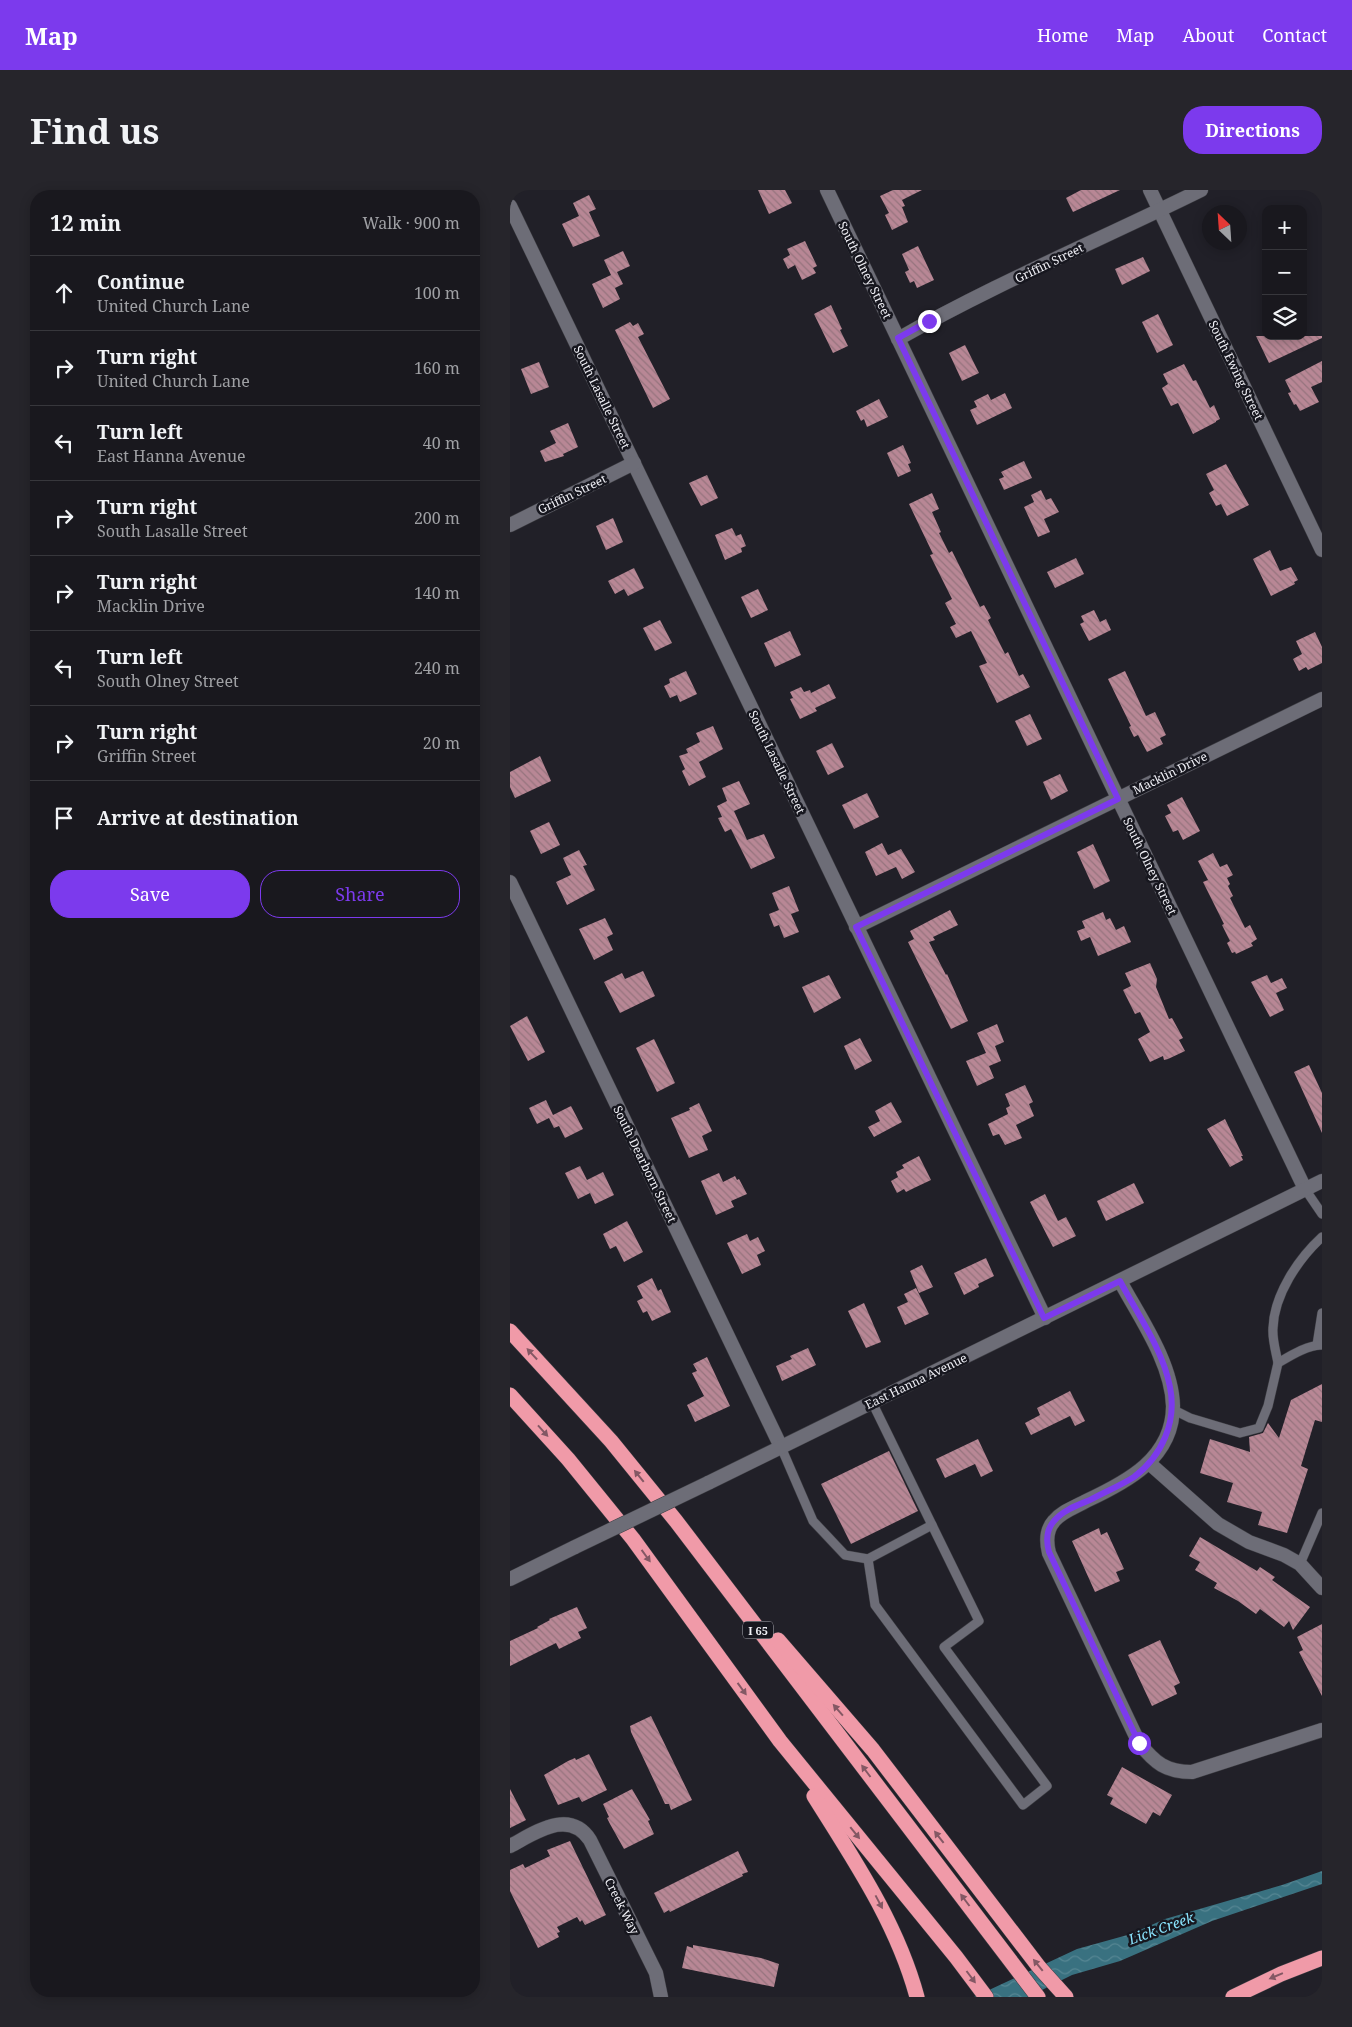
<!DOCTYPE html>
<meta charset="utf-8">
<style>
body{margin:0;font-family:"Noto Serif",serif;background:#26252b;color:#f1f3f6}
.controls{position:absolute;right:15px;top:15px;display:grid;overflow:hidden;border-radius:10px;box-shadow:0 2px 12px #0003}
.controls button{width:45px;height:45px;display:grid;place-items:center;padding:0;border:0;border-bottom:1px solid #37373c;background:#19181e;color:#f1f3f6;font:25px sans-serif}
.compass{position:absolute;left:692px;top:15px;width:45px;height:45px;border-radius:50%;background:#19181e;box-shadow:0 2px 12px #0003;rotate:335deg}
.stop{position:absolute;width:15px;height:15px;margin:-11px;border:4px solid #7c3aed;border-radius:50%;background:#fff}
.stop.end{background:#7c3aed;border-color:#fff;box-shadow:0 1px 5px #0008}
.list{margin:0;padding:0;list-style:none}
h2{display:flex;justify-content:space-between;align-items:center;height:65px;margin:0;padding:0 20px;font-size:21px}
h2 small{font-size:16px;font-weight:400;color:#9fa0a4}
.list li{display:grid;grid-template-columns:32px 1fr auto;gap:15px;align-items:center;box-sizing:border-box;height:75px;padding:0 20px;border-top:1px solid #37373c}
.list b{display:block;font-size:19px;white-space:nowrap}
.list p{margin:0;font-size:16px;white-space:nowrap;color:#9fa0a4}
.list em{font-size:16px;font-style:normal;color:#9fa0a4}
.actions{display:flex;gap:10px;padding:15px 20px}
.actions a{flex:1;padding:11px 0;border:1px solid #7c3aed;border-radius:20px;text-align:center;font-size:18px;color:#7c3aed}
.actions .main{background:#7c3aed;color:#fff}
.icon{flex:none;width:28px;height:28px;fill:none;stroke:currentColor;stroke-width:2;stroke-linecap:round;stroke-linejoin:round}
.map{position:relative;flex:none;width:812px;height:1807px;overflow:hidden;border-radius:20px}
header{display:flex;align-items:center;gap:30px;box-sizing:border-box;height:70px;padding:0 25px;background:#7c3aed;color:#fff}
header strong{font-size:24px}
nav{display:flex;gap:28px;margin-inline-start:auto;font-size:18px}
.intro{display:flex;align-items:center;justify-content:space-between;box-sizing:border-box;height:120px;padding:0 30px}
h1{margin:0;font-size:35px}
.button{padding:12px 22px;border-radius:20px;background:#7c3aed;color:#fff;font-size:18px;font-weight:700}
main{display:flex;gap:30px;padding:0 30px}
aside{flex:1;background:#19181e;border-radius:20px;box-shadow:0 2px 12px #0003}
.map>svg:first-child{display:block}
</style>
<header>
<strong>Map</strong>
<nav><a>Home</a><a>Map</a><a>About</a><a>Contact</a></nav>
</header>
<div class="intro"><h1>Find us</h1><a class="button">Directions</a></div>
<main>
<aside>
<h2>12 min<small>Walk · 900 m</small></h2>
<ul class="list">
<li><svg class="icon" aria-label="ahead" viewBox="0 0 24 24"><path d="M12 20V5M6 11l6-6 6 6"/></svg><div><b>Continue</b><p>United Church Lane</p></div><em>100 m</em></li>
<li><svg class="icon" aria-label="right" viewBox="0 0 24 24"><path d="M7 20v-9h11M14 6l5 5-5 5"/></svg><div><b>Turn right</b><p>United Church Lane</p></div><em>160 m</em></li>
<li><svg class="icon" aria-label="left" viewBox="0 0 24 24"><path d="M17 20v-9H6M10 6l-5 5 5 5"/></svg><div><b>Turn left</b><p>East Hanna Avenue</p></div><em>40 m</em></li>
<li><svg class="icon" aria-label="right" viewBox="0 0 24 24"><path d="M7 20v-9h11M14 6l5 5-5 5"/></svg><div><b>Turn right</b><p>South Lasalle Street</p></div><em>200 m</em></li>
<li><svg class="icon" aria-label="right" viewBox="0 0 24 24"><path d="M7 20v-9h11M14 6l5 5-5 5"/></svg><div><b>Turn right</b><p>Macklin Drive</p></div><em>140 m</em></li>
<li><svg class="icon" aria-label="left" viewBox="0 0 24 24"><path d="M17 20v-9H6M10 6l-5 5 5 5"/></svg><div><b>Turn left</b><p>South Olney Street</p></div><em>240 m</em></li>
<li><svg class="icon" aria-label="right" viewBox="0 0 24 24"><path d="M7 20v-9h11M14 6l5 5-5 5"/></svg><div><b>Turn right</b><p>Griffin Street</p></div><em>20 m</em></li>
<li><svg class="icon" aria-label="arrive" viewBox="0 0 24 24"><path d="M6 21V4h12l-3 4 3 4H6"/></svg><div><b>Arrive at destination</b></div></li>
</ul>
<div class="actions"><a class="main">Save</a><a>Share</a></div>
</aside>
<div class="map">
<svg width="812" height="1807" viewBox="0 0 812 1807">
<defs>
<pattern id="water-waves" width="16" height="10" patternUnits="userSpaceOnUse" patternTransform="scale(1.25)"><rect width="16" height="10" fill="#397180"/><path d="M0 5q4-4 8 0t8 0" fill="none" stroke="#568693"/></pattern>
<pattern id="building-back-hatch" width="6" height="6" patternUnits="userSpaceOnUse" patternTransform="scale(1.25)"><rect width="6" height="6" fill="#b88795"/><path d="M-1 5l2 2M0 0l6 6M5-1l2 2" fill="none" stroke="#96747e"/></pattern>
</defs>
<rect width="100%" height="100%" fill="#212028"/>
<!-- water -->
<polygon fill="url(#water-waves)" points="812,1681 812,1694 702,1731 610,1771 562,1785 518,1807 464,1807 567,1759 621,1744 655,1729 772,1695"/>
<!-- building -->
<g fill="url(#building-back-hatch)">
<polygon points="248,0 275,0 282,13 259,24"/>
<polygon points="383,0 412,0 392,10 395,16 392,17 398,32 382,40 375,25 379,23 370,6"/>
<polygon points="571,0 610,0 563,22 556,8"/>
<polygon points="79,5 86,19 79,22 90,46 63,57 52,34 69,26 63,13"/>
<polygon points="295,51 307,76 303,78 306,83 292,90 285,75 278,79 273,69 280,65 277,59"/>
<polygon points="408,56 424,90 407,98 404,91 400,93 395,82 399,80 392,64"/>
<polygon points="113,61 120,76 107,82 113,94 105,98 110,109 93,118 82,94 101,85 94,70"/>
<polygon points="633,67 640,81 612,95 605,79"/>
<polygon points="321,115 332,139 330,140 338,156 323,163 304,124"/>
<polygon points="648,124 663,155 647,163 632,132"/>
<polygon points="120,132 123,136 128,133 134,144 128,147 160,209 143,218 105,140"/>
<polygon points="746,146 812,146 812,148 759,173"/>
<polygon points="455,155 469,183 452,191 439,163"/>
<polygon points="812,171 812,192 801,197 809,212 790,221 786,214 784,215 778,203 781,202 775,190"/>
<polygon points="29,172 39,197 21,204 11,179"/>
<polygon points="674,174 683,191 686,190 700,218 704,215 710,229 706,231 706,232 683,244 668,213 661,216 652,198 658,194 653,184"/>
<polygon points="495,203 502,218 467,235 460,220 467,217 464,211 478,204 481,210"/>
<polygon points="369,209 378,227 357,237 354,229 351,231 346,221"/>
<polygon points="58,233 68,257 53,264 54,266 35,272 30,261 46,253 40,241"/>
<polygon points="393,255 401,273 398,274 401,281 388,287 377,263"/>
<polygon points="514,271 522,288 494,300 489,289 494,287 491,282"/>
<polygon points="716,274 739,315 717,326 711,314 706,316 699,303 704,300 696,284"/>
<polygon points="197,285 208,308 191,316 179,293"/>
<polygon points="531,300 536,310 541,308 549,322 534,329 540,342 528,347 514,317 524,312 521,305"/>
<polygon points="422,303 429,319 422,322 431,342 429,343 439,363 442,361 470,417 474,415 481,428 478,430 495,464 498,462 509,486 513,484 520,497 487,513 469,476 477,473 461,441 446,448 440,437 446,434 435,413 442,409 420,365 423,364 399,314"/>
<polygon points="103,328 113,352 96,360 86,336"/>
<polygon points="222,338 226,346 231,344 236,356 231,358 232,362 215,370 205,345"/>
<polygon points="760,360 770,381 781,377 788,390 784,392 785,394 761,406 743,369"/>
<polygon points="566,368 574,384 545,398 537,382"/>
<polygon points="124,378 134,398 118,406 114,399 105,404 98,391"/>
<polygon points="248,399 258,420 241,428 231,407"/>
<polygon points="584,420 590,432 596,429 601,440 579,451 570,434 574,432 571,426"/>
<polygon points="150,430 162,453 145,461 133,438"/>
<polygon points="280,441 291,465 265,477 254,453"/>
<polygon points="805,442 812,457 812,473 798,480 796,477 789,481 783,469 792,464 786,451"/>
<polygon points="176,481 187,504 170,512 167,505 160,508 154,496 160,493 159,489"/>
<polygon points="615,481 636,526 645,522 656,545 650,548 653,554 637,562 628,545 624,547 619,537 621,536 598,489"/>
<polygon points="319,494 326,508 305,518 307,521 290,529 280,509 283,508 280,502 291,497 294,502 300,500 301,503"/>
<polygon points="520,524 532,549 517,556 505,531"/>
<polygon points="203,536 213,559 189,572 196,587 179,596 172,581 175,579 169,566 178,563 176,559 190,552 186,543"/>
<polygon points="322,553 334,577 318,585 306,561"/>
<polygon points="30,566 41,591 5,608 0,597 0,582"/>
<polygon points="550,584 558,601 541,610 533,592"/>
<polygon points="229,591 240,614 224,621 237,650 254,644 265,668 241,679 221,639 215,642 208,628 212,627 207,616 217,611 212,598"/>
<polygon points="357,603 369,627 344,639 332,615"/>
<polygon points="672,607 690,641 673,650 668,640 663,642 655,626 661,623 657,615"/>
<polygon points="39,632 50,655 31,664 20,641"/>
<polygon points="372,653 378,665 391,659 405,682 392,689 386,677 366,686 355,662"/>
<polygon points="583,654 600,691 584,699 567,662"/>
<polygon points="69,660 77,675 73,676 85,700 57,715 46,692 61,685 53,668"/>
<polygon points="703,663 710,677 717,674 723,685 717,688 720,694 718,696 723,706 720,708 735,738 740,735 747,749 741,753 743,756 726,764 725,762 722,763 717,753 720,751 712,735 714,734 693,692 698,690 688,671"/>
<polygon points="279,696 289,721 281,724 289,742 274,748 269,735 264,737 259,724 269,720 262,703"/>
<polygon points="440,720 448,735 423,747 425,750 419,752 436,785 437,784 458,831 441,839 398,752 404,749 400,741"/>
<polygon points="593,722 596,730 600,728 606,740 614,736 621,752 588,766 580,747 571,751 567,741 575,738 572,731"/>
<polygon points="95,728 103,744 97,747 103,760 84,770 69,739"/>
<polygon points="640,773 647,789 646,797 659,829 662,828 673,848 669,850 675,861 658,869 654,870 653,866 640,872 628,849 640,842 630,822 625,824 613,800 621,796 615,783"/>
<polygon points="133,781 145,806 110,823 94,792 112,783 115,789"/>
<polygon points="319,785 331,808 304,823 292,797"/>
<polygon points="757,785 761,793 772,788 777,798 766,803 774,820 760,827 741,792"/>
<polygon points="17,826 35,862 18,871 0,836"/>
<polygon points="487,834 494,852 485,856 491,871 479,876 484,888 467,896 456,871 476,863 467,843"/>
<polygon points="350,848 362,871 345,880 334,856"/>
<polygon points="144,849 165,893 147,902 126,858"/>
<polygon points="799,875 812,903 812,943 784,882"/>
<polygon points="515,895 523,912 519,914 524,926 506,935 512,948 495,955 489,944 483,946 478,934 498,924 496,918 500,916 495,904"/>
<polygon points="36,910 43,925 61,916 73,939 55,948 49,936 44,938 39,928 27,934 19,918"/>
<polygon points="381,912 392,932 364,947 358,937 370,931 365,921"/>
<polygon points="189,913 202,941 192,946 198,960 179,968 161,928 180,920 179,918"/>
<polygon points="715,929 733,966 731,966 733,970 720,977 697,939"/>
<polygon points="409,966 421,990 404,998 396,1002 394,999 387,1003 381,991 388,987 386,982 394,978 392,975"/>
<polygon points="70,976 77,990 93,982 104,1005 85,1014 80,1003 68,1009 55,983"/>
<polygon points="209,983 213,992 225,986 227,990 229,989 237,1004 221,1011 224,1017 206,1025 191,991"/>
<polygon points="624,993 634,1013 596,1031 587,1011"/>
<polygon points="535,1004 548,1031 556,1027 566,1046 543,1057 520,1012"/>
<polygon points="117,1031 133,1062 114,1072 106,1056 100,1059 93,1044"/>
<polygon points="237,1044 240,1051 248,1047 255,1061 247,1065 251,1075 232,1084 217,1053"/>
<polygon points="476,1068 484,1086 468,1094 469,1097 454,1105 444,1083"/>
<polygon points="412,1075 423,1097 409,1103 400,1081"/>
<polygon points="142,1088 148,1101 151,1099 161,1122 142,1131 137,1121 133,1123 127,1111 133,1108 127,1096"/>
<polygon points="406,1098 419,1124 395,1135 387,1117 398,1112 394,1104"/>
<polygon points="354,1113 371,1152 356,1158 338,1121"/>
<polygon points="298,1158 306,1175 272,1191 266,1176 282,1169 280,1166"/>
<polygon points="197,1167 220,1216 185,1232 177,1215 194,1206 182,1183 187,1181 183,1174"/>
<polygon points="812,1194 812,1232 805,1230 791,1276 798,1279 777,1343 748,1335 752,1322 717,1312 723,1293 690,1283 700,1249 740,1262 739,1247 753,1243 758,1233 769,1248 781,1210"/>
<polygon points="560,1201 575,1231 565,1236 560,1226 521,1245 515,1233 530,1225 527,1218"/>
<polygon points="468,1249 483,1281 471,1287 465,1274 435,1288 426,1269"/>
<polygon points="379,1261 408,1321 341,1354 311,1294"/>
<polygon points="589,1338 591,1345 597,1342 614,1379 606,1382 610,1391 585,1402 562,1351"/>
<polygon points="690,1347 747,1381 750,1377 765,1387 762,1390 800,1417 783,1440 779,1431 774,1437 750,1419 746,1424 728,1411 704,1398 707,1393 685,1380 690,1372 679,1366"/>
<polygon points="67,1417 77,1438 68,1442 71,1448 49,1459 46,1453 0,1476 0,1451 28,1438 27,1437 40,1430 39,1429"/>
<polygon points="812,1434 812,1506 789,1462 793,1460 787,1447"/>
<polygon points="650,1450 670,1493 664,1496 667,1504 642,1516 618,1465"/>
<polygon points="141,1526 182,1610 161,1620 159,1614 155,1614 121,1542 120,1536"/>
<polygon points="79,1564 97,1600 72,1612 69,1607 48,1615 34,1585 58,1571 65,1568 66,1570"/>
<polygon points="612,1577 662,1605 650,1626 643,1622 636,1634 600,1614 603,1608 597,1605"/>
<polygon points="0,1599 16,1630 0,1638"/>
<polygon points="122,1599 136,1623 140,1630 138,1631 144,1644 114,1659 100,1634 97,1628 99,1627 93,1614"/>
<polygon points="60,1651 96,1725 75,1735 72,1730 70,1732 67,1727 47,1737 50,1742 47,1743 49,1747 28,1758 0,1701 0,1680 13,1674 15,1678 40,1666 37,1660"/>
<polygon points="228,1661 238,1682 232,1684 233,1686 166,1719 160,1722 159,1720 154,1723 144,1703"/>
<polygon points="183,1755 251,1768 269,1774 264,1797 172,1778 177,1756 183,1758"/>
</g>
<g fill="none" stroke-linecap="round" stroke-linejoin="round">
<defs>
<g id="service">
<polyline points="795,999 812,1024"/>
<polyline points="807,1155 812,1123"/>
<path d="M768 1173C766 1162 762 1149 763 1138 764 1105 788 1069 812 1047"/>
<path d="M662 1219 680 1228 730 1243 749 1238 758 1216 768 1173C780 1166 797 1155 812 1155"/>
<polyline points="271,1257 303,1331 335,1365 358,1369 422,1335 362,1212"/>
<polyline points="358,1369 365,1415 513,1615 537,1596 434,1457 469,1431 422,1335"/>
<polyline points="790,1374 812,1323"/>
</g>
<g id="minor">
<polyline points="317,0 795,999"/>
<polyline points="640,0 812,360"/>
<polyline points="0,16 535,1128"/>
<path d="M388 149C486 93 590 50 691 0"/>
<polyline points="0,335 124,273"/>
<polyline points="0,692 271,1257"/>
<polyline points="346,737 812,509"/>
<path d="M610 1091C630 1128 662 1173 663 1216 663 1268 617 1292 576 1311 566 1317 552 1321 544 1331 536 1340 536 1351 539 1363L629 1553C645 1573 656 1582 682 1582L812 1540"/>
<polyline points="639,1273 708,1334 739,1352 774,1365 790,1374 812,1398"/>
<path d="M0 1656C25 1643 59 1618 80 1650L146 1783 151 1807"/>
</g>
<g id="secondary">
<polyline points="198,1293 812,991"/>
<polyline points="0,1389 65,1357"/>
</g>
<g id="motorway">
<polyline points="0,1141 101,1251 166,1331 528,1807"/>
<polyline points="0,1205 58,1269 123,1349 270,1551 446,1767 476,1807"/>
<polyline points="268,1450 363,1560 529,1777 556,1807"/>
<path d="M304 1606C344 1670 387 1733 407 1807"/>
<polyline points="723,1807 771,1784 812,1768"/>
</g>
</defs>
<!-- service casing -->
<use href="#service" stroke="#3d3d43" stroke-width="10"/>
<!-- minor casing -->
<use href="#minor" stroke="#3d3d43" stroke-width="15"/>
<!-- secondary casing -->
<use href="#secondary" stroke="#3d3d43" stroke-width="15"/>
<!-- motorway casing -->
<use href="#motorway" stroke="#3d3d43" stroke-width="16"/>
<!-- service -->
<use href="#service" stroke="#6d6d77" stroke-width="9"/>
<!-- minor -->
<use href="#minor" stroke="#6d6d77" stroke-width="14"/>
<!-- secondary -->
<use href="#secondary" stroke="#6d6d77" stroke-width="14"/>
<!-- motorway -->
<use href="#motorway" stroke="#f09aa8" stroke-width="15"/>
<defs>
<polyline id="secondary-bridge" points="65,1357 198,1293"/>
</defs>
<!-- secondary-bridge casing -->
<use href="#secondary-bridge" stroke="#3d3d43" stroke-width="15" stroke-linecap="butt"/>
<!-- secondary-bridge -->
<use href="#secondary-bridge" stroke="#6d6d77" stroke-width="14"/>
</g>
<!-- one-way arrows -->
<defs><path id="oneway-solid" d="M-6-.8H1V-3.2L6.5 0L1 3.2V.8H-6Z" transform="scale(1.25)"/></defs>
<g fill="#845864">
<use href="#oneway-solid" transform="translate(22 1164) rotate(-133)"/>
<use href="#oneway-solid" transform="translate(33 1241) rotate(48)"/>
<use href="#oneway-solid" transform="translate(129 1286) rotate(-129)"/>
<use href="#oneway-solid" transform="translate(136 1366) rotate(54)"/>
<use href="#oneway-solid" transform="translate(232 1499) rotate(54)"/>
<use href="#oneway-solid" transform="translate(328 1520) rotate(-131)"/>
<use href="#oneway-solid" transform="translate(356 1581) rotate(-127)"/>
<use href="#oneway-solid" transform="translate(345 1643) rotate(51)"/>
<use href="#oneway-solid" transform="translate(429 1647) rotate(-128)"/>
<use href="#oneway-solid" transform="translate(455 1710) rotate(-127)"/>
<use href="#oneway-solid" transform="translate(369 1712) rotate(62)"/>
<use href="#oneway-solid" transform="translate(528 1775) rotate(-129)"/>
<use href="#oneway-solid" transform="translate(766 1786) rotate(157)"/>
<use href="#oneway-solid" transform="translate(461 1787) rotate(53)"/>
</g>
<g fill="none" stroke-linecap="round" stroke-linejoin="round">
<!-- route -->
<path stroke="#7c3aed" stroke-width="6" d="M419 131 388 148 608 609 346 737 534 1128 610 1091C628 1125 653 1160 660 1197 667 1232 652 1266 624 1287 610 1296 594 1302 580 1310 568 1315 553 1320 544 1331 536 1340 536 1351 539 1362L629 1553"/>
</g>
<g text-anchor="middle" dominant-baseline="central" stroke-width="5" stroke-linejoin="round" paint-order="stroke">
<!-- shield labels -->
<rect fill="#17171f" stroke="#afafb6" stroke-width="1" x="233" y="1431.5" width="30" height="17" rx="4"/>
<g font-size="11" font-weight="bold" fill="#f0f0f6">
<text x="248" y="1440">I 65</text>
</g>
<!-- street labels -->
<g font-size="12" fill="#f0f0f6" stroke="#17171f">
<text transform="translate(539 73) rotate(-26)">Griffin Street</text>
<text transform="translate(355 80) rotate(64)">South Olney Street</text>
<text transform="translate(726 180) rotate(64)">South Ewing Street</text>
<text transform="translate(92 207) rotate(64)">South Lasalle Street</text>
<text transform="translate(62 304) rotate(-26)">Griffin Street</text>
<text transform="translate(267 572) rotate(64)">South Lasalle Street</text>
<text transform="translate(660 583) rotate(-26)">Macklin Drive</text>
<text transform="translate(640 676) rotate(64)">South Olney Street</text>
<text transform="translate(135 974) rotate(64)">South Dearborn Street</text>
<text transform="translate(406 1191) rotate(-26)">East Hanna Avenue</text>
<text transform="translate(112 1716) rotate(63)">Creek Way</text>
</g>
<!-- water labels -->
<g font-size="14" font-style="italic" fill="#8ae4fe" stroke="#17171f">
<text transform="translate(651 1738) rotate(-20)">Lick Creek</text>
</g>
</g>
</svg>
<div class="controls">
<button>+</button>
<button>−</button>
<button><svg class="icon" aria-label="layers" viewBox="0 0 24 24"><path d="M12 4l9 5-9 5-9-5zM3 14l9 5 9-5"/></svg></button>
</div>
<svg class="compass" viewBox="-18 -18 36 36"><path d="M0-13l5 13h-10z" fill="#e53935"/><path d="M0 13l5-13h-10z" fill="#9fa0a4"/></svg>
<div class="stop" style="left:629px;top:1553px"></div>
<div class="stop end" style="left:419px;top:131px"></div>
</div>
</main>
